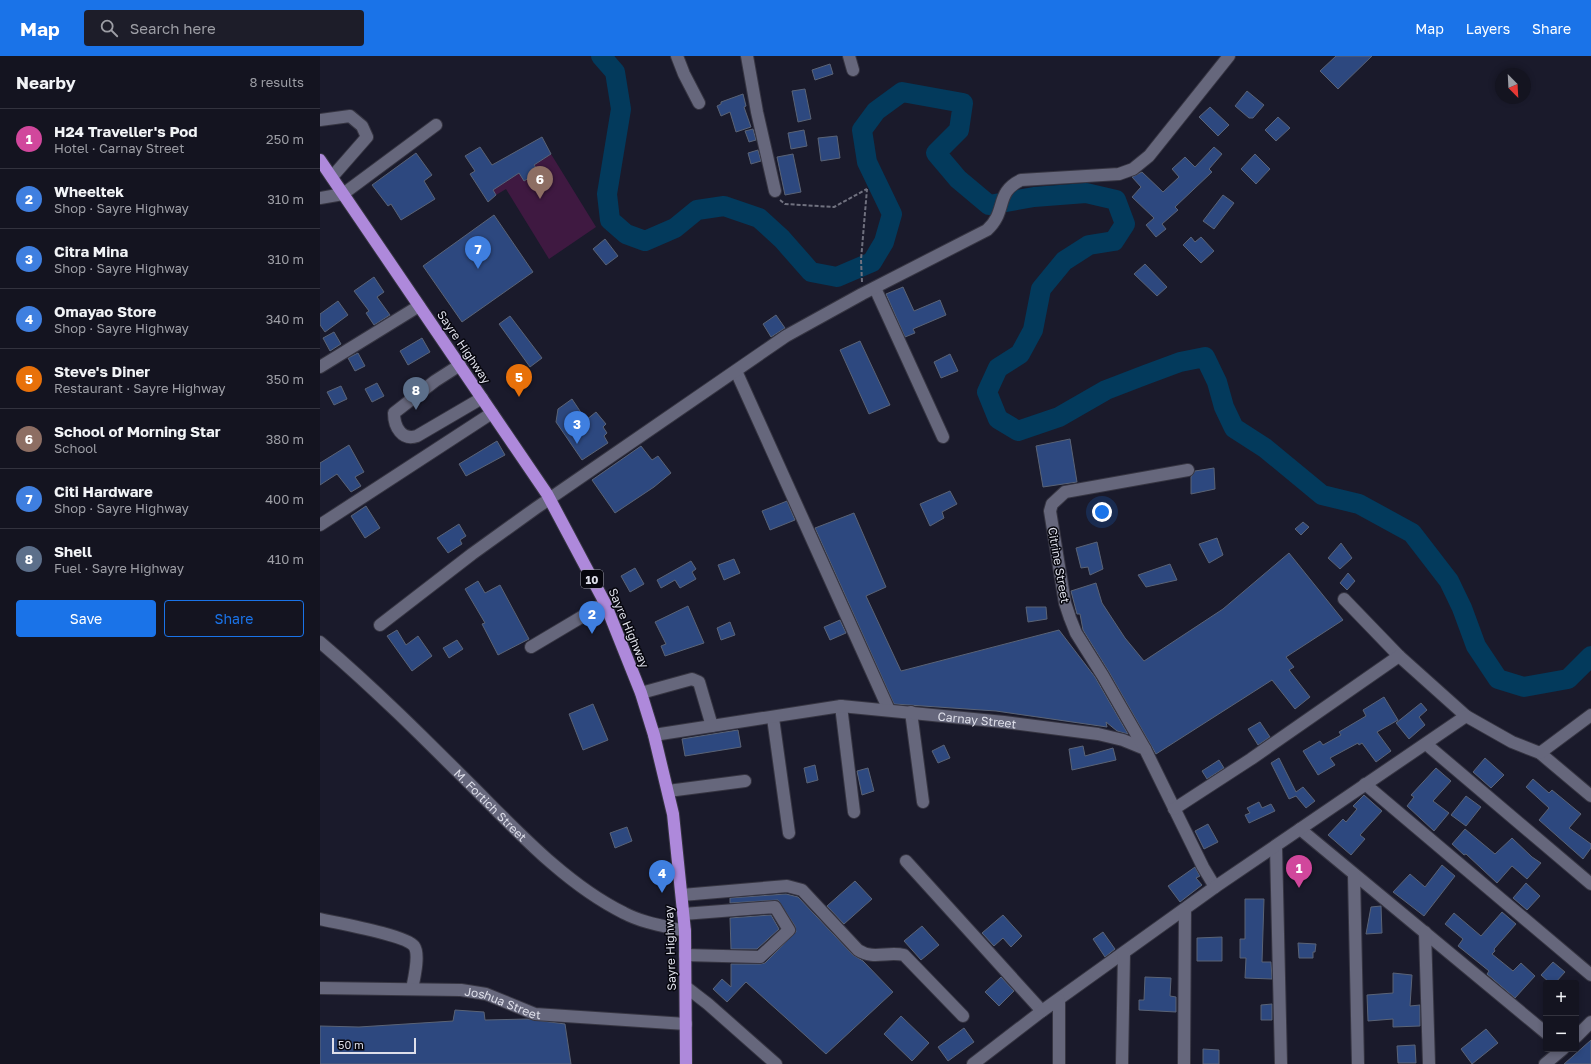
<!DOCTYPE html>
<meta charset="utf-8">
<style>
body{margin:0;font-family:"Golos Text",sans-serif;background:#1d1d29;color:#f1f3f6}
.controls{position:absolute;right:12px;bottom:12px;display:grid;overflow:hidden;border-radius:4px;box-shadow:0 2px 6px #0003}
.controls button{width:36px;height:36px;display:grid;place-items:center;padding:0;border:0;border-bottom:1px solid #33333e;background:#141420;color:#f1f3f6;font:20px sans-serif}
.compass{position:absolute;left:1175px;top:12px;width:36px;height:36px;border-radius:50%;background:#141420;box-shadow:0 2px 6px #0003;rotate:156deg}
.scale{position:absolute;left:12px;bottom:10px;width:84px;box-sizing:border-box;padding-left:4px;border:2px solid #dedfea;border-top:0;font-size:11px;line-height:14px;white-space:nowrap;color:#dedfea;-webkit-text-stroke:3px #06060d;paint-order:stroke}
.you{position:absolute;left:782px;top:456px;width:14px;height:14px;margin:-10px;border:3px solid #fff;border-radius:50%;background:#1a73e8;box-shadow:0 0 0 6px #1a73e833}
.badge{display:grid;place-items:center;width:26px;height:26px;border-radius:50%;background:#1a73e8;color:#fff;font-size:13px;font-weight:700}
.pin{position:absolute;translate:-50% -33px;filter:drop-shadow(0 1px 2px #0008)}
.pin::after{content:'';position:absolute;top:21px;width:14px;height:12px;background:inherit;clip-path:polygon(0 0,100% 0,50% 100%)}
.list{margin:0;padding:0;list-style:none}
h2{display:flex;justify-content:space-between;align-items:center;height:52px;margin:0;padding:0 16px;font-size:17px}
h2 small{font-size:13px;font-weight:400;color:#9d9ea5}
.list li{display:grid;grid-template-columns:26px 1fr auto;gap:12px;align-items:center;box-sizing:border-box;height:60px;padding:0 16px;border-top:1px solid #33333e}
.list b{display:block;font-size:15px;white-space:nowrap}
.list p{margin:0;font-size:13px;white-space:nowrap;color:#9d9ea5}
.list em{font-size:13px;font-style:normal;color:#9d9ea5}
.actions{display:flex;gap:8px;padding:12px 16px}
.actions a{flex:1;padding:9px 0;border:1px solid #1a73e8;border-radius:4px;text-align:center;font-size:14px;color:#1a73e8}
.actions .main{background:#1a73e8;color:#fff}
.icon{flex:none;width:22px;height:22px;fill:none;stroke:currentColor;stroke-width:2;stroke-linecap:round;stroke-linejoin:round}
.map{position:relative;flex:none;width:1271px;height:1008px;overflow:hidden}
header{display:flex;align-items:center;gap:24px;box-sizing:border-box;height:56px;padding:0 20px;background:#1a73e8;color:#fff}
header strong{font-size:19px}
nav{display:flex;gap:22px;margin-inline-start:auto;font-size:14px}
.search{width:280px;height:36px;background:#1d1d29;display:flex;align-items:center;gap:10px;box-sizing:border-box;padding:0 14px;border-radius:4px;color:#9d9ea5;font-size:15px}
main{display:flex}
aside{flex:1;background:#141420}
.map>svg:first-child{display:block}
</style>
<header>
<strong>Map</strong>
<div class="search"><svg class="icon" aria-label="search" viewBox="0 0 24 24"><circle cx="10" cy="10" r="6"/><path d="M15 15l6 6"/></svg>Search here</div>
<nav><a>Map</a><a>Layers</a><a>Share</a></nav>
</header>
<main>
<aside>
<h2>Nearby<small>8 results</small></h2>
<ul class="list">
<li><span class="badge" style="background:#d1479c">1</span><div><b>H24 Traveller's Pod</b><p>Hotel · Carnay Street</p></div><em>250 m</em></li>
<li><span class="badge" style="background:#3f7fe0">2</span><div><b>Wheeltek</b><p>Shop · Sayre Highway</p></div><em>310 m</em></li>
<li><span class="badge" style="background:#3f7fe0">3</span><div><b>Citra Mina</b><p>Shop · Sayre Highway</p></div><em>310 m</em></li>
<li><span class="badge" style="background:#3f7fe0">4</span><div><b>Omayao Store</b><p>Shop · Sayre Highway</p></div><em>340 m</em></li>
<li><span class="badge" style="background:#e8710a">5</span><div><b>Steve's Diner</b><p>Restaurant · Sayre Highway</p></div><em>350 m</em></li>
<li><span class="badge" style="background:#8d6e63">6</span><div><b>School of Morning Star</b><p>School</p></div><em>380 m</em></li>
<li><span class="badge" style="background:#3f7fe0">7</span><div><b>Citi Hardware</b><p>Shop · Sayre Highway</p></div><em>400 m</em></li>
<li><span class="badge" style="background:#5c6f8a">8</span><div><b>Shell</b><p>Fuel · Sayre Highway</p></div><em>410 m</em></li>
</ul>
<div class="actions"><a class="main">Save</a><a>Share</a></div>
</aside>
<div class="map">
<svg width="1271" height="1008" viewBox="0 0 1271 1008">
<rect width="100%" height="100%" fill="#1a1a2b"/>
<!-- green -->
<polygon fill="#3f1941" points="231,98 276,171 229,203 186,133 176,139 158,113 182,128 199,117 204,125 219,116 214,109"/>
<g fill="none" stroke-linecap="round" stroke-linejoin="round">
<!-- river -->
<polyline stroke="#033a5c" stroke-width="20" points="281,0 295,16 301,53 287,138 290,164 306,178 325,185 355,172 377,154 404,150 439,162 462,183 491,216 517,221 552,206 564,186 572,158 547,106 542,74 556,55 582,36 643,47 639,74 616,97 638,123 669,149 714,141 766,137 796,144 805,168 794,185 769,189 744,205 721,233 713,274 700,298 678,312 667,336 678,363 698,375 739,361 786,334 825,319 860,306 885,301 897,326 904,351 914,372 945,392 1002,439 1039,448 1092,477 1129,525 1142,552 1156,590 1178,623 1204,631 1248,623 1271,600"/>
</g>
<!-- building -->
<g fill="#2d487f" stroke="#5a6376">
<polygon points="1016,0 1052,0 1018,33 1000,15"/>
<polygon points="510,8 513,18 495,24 492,14"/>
<polygon points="485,33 491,63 478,66 472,35"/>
<polygon points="927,35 944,49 933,62 929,62 915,50"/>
<polygon points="423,38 426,50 424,51 431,71 416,76 410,56 401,60 397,50 401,48 401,46"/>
<polygon points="890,51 909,69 898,80 879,61"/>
<polygon points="958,61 970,72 956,85 945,74"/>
<polygon points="433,73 436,84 429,86 425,75"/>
<polygon points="484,74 487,90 471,93 468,77"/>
<polygon points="517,80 520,102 501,105 498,82"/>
<polygon points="222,81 231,98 214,109 219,116 204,125 199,117 173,134 176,139 168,146 150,118 155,115 145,100 160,91 172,109"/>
<polygon points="894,91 902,98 889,113 892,116 855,151 858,154 842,168 846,173 836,181 826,169 834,162 812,141 821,131 812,121 822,116 843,136 859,121 852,113 865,101 875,111"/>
<polygon points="438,94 441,105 431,108 428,97"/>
<polygon points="96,97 112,119 104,125 115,143 81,164 71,148 68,150 52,129"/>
<polygon points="473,98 481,136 465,139 457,101"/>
<polygon points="935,98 950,113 936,128 921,113"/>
<polygon points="903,139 914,147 894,173 883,165"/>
<polygon points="174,159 213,216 142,266 103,210"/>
<polygon points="871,181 875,186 881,181 894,195 881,207 863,189"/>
<polygon points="285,183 298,200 286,209 273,193"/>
<polygon points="825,208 847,231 837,240 814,218"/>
<polygon points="54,221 64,236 57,241 70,259 54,269 46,257 49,255 34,235"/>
<polygon points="583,231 594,255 620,244 626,259 593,273 595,277 585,281 566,238"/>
<polygon points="18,245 28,259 5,276 0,269 0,258"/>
<polygon points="456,259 465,272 451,281 443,268"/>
<polygon points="190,260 222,302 210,311 179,268"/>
<polygon points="14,276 21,288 10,295 3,282"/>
<polygon points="102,282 110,296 88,309 80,295"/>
<polygon points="540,285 570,349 549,358 520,294"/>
<polygon points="38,297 45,310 35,315 28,302"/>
<polygon points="630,298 638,315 621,322 614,306"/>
<polygon points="57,327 64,340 52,346 45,333"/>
<polygon points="21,330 27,343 14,349 7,336"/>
<polygon points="252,343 266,364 276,356 286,368 283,371 287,377 284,380 288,387 262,404 236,366 238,353"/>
<polygon points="750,383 757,426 723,431 716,390"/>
<polygon points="177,385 185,399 146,420 139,408"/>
<polygon points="29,389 44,416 35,421 41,430 31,436 17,418 0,429 0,407"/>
<polygon points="321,390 332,404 338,400 351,417 334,431 295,457 272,424"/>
<polygon points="894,412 895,433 871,438 871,421 875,415"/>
<polygon points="630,435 637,448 622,456 624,462 610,470 600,448"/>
<polygon points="467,445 475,464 450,474 442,455"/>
<polygon points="46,450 60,472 45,482 31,460"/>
<polygon points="534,457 566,531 546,540 581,615 739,574 775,621 808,678 797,675 786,666 787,671 676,655 574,648 495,472"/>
<polygon points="983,466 989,471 981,479 975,473"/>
<polygon points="139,468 146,480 140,484 142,488 128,497 117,482"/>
<polygon points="897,482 903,499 889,507 879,488"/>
<polygon points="777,486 783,513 770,519 768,511 761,512 756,492"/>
<polygon points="1021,487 1032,502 1020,513 1008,502"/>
<polygon points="969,497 1023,564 966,601 974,611 969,614 990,641 975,653 952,624 836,698 789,616 763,574 760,558 757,558 751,535 776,527 782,547 805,582 824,605 903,553"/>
<polygon points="414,503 420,517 404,524 398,509"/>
<polygon points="371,505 376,513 372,516 376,523 360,532 355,524 341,532 337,524"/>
<polygon points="850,508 857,524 826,531 818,519"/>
<polygon points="315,512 324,528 310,536 301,520"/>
<polygon points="1028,517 1035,525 1027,534 1020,527"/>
<polygon points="158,525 165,537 180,529 209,583 178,599 162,568 165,567 145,533"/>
<polygon points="368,550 384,587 345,600 341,590 346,588 335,566"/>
<polygon points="706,551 726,551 727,563 708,566"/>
<polygon points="520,564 526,577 510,584 504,571"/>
<polygon points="410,566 415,579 401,584 397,572"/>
<polygon points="77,574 86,589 98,580 112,600 92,615 67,580"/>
<polygon points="137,584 143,593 129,602 123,592"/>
<polygon points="1064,641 1078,664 1057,676 1071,695 1056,706 1042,687 1039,689 1038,687 1010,702 1015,709 998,719 983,695 1000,685 1003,689 1021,679 1019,676 1046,660 1043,654"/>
<polygon points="1101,647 1107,654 1099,661 1105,669 1089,683 1076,667"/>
<polygon points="273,648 288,684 263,694 249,658"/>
<polygon points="940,666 950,681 938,689 928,673"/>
<polygon points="418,674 421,691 365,700 362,683"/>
<polygon points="624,689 630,702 618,707 612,695"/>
<polygon points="763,690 765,700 793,692 796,704 752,714 749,693"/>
<polygon points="959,702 976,736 983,731 995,745 986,752 976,740 969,743 951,707"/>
<polygon points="1165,702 1184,719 1171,732 1153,716"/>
<polygon points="899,704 904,712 887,723 882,715"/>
<polygon points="495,709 498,724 487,727 484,712"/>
<polygon points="548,712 554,735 542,739 537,715"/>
<polygon points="1116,712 1131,725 1113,745 1129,757 1114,775 1087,750 1094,741 1091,739"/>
<polygon points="1213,723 1229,737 1232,734 1261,758 1249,772 1271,788 1271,792 1263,803 1219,764 1229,752 1206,731"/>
<polygon points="1044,739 1062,755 1040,779 1045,783 1031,799 1008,779 1023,763 1026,766 1037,753 1033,750"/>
<polygon points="1146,740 1161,751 1146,770 1131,759"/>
<polygon points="939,746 942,752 951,748 955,755 929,767 925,759 930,757 927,752"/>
<polygon points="888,768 898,786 884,793 875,775"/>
<polygon points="307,771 312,785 295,792 290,777"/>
<polygon points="1145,773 1175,798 1192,782 1212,801 1221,807 1207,823 1192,810 1177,827 1146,798 1144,799 1132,788"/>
<polygon points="1122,809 1135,820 1104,860 1073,836 1090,818 1105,831"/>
<polygon points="875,811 880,820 876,822 882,829 860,846 848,830"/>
<polygon points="535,825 552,843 524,868 507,850"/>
<polygon points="1206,827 1220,840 1207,854 1193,842"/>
<polygon points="466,838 478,841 533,899 543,905 573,936 506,998 426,926 407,946 393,933 402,923 411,931 411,908 440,908 445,907 476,876 475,870 458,844 410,847 410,842"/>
<polygon points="925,843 944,843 942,906 951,906 952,923 925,922 926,902 920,902 920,883 925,883"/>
<polygon points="1061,850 1062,877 1046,878 1051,851"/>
<polygon points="1182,856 1196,868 1174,893 1175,895 1172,898 1193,915 1201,907 1215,920 1195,942 1167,918 1169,915 1138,890 1143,883 1125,868 1134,857 1161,880"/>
<polygon points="451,859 459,873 437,893 411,893 410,862"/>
<polygon points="683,859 702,880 691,891 683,882 674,890 662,877"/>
<polygon points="602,870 619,889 601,904 584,885"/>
<polygon points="783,876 795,893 785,901 773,883"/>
<polygon points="902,881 902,905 877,905 877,882"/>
<polygon points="978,887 996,888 995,896 993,896 993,902 979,902"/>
<polygon points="1233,906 1245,916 1235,927 1230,927 1221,919"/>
<polygon points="1073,917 1092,919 1090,950 1100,949 1100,970 1073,971 1073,963 1048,965 1047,939 1073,937"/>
<polygon points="681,921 694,935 679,950 665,936"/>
<polygon points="825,921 851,922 850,940 856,941 856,956 819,954 819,944 824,944"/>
<polygon points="952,948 952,964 941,964 941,949"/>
<polygon points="135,954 164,956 165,964 208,963 245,968 251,1008 0,1008 0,970 39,971 133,965"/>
<polygon points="581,960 609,987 592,1005 564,978"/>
<polygon points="644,972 654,986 628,1005 618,991"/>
<polygon points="1166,973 1178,987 1152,1008 1141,993"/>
<polygon points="1271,984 1271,1008 1244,1008"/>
<polygon points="1095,989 1096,1007 1078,1007 1077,990"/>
<polygon points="883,993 899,994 899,1008 883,1008"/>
</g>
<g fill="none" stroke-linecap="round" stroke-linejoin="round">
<defs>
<g id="minor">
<polyline points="357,0 364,18 379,47"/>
<polyline points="427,0 437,56 455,135"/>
<polyline points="529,0 533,14"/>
<polyline points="0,64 30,60 42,70 47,81 12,121"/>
<polyline points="0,142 23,138 116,69"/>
<polyline points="555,232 623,381"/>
<path d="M140 309 115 325 74 357C74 371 82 385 97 380L162 342"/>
<polyline points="0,311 99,250"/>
<polyline points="416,315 569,654"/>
<polyline points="0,469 172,357"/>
<polyline points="1024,543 1079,600"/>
<path d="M60 569 152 498 216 452 466 280 542 238 667 174C688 155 674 137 701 124L799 118 813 113 829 100 909 0"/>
<path id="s1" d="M0 586C54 632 104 682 154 732 198 776 247 829 304 857 323 867 344 870 365 875"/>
<polyline points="211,591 285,547"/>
<polyline points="321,637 372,623 379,626 392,670"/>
<polyline points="521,650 534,756"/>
<polyline points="591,656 603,746"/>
<polyline points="453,662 469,777"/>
<path id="s2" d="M334 679 521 650 684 666 778 678 803 684 825 693 883 811 895 831"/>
<polyline points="1106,688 1271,828"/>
<polyline points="825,693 783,620 756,577 750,562 745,547 730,455 732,448 745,436 868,414"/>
<polyline points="1220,697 1271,740"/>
<polyline points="1045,728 1271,919"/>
<polyline points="348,735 425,725"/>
<polyline points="854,753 931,703 1079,600 1146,660"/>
<polyline points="980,773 1226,977"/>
<polyline points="956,791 961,1008"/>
<polyline points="586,805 722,955"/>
<polyline points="1034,819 1038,1008"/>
<path d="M362 839 467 830 482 834 538 894C553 904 568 895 584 899L643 960"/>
<polyline points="363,858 455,851 469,874 440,901 365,899"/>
<path d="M0 863C17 867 86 879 94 890 100 898 94 923 92 933"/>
<polyline points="1105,876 1109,1008"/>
<polyline points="366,931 388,948 456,1008"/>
<path id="s3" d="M0 932 141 934 166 938 215 958 366 968"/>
<polyline points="1256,981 1271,966"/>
<polyline points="653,1008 722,955 895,831 1146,660 1192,686 1220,697 1271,659"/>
<polyline points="739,1008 739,944"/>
<polyline points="802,1008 804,897"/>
<polyline points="864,1008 865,853"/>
<polyline points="1225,1008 1243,993"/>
</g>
<polyline id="highway" points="0,104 227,438 285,547 321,637 334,679 353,758 365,875 366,1008"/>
</defs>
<!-- minor casing -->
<use href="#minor" stroke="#363542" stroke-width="14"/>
<!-- highway casing -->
<use href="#highway" stroke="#363542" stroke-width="14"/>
<!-- path -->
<g stroke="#70717f" stroke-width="2" stroke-dasharray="4 2" stroke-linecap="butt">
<polyline points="460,144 465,148 514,151 547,133"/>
<polyline points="542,226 541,204 547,133"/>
</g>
<!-- minor -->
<use href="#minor" stroke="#66677c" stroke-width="12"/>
<!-- highway -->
<use href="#highway" stroke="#ae89db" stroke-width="12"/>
</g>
<g text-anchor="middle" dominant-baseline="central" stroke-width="3" stroke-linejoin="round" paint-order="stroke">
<!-- shield labels -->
<rect fill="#06060d" stroke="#9d9ea8" stroke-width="1" x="261" y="514" width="22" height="18" rx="3"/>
<g font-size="11" font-weight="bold" fill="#dedfea">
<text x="272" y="523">10</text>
</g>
<!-- street labels -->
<g font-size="12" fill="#dedfea" stroke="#06060d">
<text transform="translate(144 291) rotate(56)">Sayre Highway</text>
<text transform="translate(739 509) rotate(80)">Citrine Street</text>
<text transform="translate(309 572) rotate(67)">Sayre Highway</text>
<text stroke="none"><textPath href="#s2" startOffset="326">Carnay Street</textPath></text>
<text stroke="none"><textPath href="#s1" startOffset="236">M. Fortich Street</textPath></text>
<text transform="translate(350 892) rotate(-92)">Sayre Highway</text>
<text stroke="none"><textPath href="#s3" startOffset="185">Joshua Street</textPath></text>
</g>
</g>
</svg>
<div class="controls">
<button>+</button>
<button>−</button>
</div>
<svg class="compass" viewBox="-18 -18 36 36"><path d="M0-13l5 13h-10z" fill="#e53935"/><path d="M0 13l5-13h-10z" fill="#9d9ea5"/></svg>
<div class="scale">50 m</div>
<div class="you"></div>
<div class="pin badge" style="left:979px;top:832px;background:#d1479c">1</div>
<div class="pin badge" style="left:272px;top:578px;background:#3f7fe0">2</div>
<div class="pin badge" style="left:257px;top:388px;background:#3f7fe0">3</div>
<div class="pin badge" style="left:342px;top:837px;background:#3f7fe0">4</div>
<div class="pin badge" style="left:199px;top:341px;background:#e8710a">5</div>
<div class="pin badge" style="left:220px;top:143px;background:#8d6e63">6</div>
<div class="pin badge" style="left:158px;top:213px;background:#3f7fe0">7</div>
<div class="pin badge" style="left:96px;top:354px;background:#5c6f8a">8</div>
</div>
</main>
